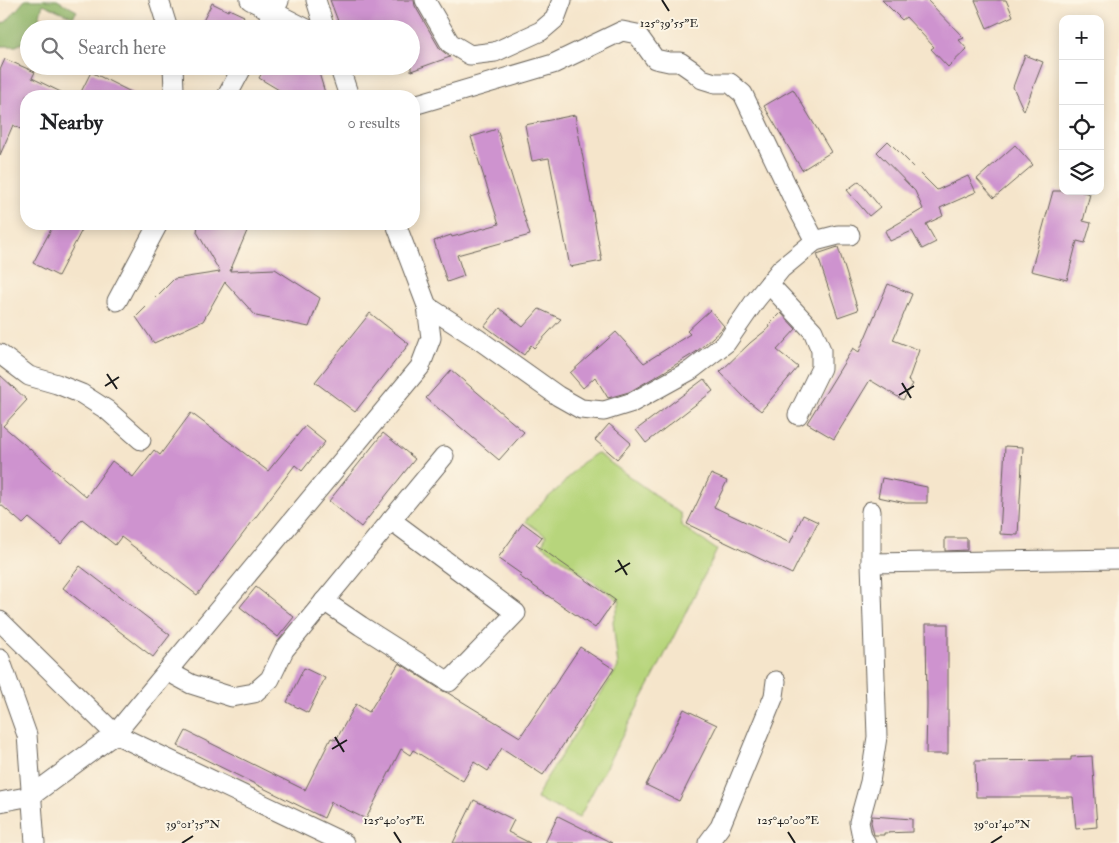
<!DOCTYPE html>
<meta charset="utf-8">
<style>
body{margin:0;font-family:"IM FELL Double Pica",serif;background:#f6f6f6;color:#202124}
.controls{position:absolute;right:15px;top:15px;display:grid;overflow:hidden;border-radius:10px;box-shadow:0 2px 12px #0003}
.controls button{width:45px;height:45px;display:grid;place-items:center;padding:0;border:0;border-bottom:1px solid #e0e0e0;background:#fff;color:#202124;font:25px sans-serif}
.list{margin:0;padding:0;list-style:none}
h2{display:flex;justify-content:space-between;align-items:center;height:65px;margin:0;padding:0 20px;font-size:21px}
h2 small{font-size:16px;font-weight:400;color:#757577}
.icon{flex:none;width:28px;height:28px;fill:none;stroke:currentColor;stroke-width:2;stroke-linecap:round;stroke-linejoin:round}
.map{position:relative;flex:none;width:1119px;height:843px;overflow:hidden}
.search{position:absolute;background:#fff;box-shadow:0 2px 12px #0003;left:20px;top:20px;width:400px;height:55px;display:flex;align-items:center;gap:12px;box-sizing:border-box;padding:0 18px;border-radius:28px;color:#757577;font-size:19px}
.panel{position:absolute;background:#fff;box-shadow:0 2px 12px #0003;left:20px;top:90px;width:400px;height:140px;border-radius:20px}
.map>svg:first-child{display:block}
</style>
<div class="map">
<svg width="1119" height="843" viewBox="0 0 1119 843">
<rect width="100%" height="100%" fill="#fcf5e5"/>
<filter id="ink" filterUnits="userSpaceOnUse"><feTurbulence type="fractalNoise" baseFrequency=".02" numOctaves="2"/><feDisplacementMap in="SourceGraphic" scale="10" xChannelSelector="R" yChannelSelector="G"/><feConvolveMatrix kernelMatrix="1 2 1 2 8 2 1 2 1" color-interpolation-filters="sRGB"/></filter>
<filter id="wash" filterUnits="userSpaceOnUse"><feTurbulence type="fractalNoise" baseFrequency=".0096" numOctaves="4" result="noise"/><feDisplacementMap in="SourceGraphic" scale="20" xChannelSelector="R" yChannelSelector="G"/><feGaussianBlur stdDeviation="1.12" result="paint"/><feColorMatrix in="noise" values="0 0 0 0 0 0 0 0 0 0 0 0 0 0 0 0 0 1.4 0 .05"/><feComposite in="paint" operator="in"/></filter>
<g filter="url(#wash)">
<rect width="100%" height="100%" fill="#f5e5cb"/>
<!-- green -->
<polygon fill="#b7d57b" stroke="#6a784c" points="597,453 681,514 682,526 717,550 656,672 579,818 537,799 544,782 618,667 613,621 620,601 542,545 546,536 525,521 543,502 562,485 581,463"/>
<!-- forest -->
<polygon fill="#91b66b" stroke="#566944" points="25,0 57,0 77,11 73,17 43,4 36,29 29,29 29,40 16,46 0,46 0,23 6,22"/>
<g id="blocks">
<!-- building -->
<g fill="#ce93cf">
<polygon points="330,0 414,0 415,6 440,49 450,57 411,71 411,29 341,29"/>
<polygon points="882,0 927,0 964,38 959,40 967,49 948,67 931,49 934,47 906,17 902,20"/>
<polygon points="975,0 1006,0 1013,16 987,28"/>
<polygon points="212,3 228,11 229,9 244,16 237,29 199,29"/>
<polygon points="1025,55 1043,62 1024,111 1013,87"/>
<polygon points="5,59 35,72 32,78 69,96 26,96 26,132 13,125 0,155 0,70"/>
<polygon points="266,66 308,66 319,73 326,96 289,96 259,78"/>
<polygon points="91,72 139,96 79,96"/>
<polygon points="793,89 831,152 802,170 764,106"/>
<polygon points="575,115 602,261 570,267 549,158 532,161 525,125"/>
<polygon points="497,129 530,235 457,255 464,276 447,282 434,241 451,235 452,237 499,224 471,137"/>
<polygon points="888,141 937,190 968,176 976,192 940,208 943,216 926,224 936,242 922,249 912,231 890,241 885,231 923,209 915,191 877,152"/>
<polygon points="1015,145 1033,165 994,198 977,179"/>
<polygon points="859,181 880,207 869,216 847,190"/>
<polygon points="1053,191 1079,191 1090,194 1083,221 1091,223 1085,243 1077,241 1067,280 1031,271"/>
<polygon points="54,224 85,224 58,276 33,263"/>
<polygon points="198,224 250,224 230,271 275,269 320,298 309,327 256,316 225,282 203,321 154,343 136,317 174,279 220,272 197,232"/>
<polygon points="838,247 858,310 838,317 817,254"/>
<polygon points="888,284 912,294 893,340 919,350 908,381 913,384 903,400 870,380 834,439 807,423 853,348 859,352"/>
<polygon points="499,308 523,327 539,309 561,319 534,348 531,345 524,355 485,326"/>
<polygon points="710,310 724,326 721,330 696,352 662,373 629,392 608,398 595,377 583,388 570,373 616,332 644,363 690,334 687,331"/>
<polygon points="370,313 409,344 355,412 315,382"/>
<polygon points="781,313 796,329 777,350 798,367 761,411 746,399 720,372 750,343 770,327 769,325"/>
<polygon points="451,370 524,432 499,460 426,398"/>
<polygon points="0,375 27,400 3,426 86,497 112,461 133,477 154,450 160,455 191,413 268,471 305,426 325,442 302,471 295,465 197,595 121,537 115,545 82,519 61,544 29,518 23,524 0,504"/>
<polygon points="704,379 713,391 646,443 636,430"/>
<polygon points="609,424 631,443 617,459 595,440"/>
<polygon points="383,433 415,459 361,527 329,501"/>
<polygon points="1005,446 1023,447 1018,535 1000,534"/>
<polygon points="711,474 727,481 714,507 790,543 803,515 818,522 792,574 687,524"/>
<polygon points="882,478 927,487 927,503 906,503 878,497"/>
<polygon points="523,523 542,537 536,545 615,600 595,628 519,576 521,574 498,558"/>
<polygon points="945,538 967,538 967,550 945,551"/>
<polygon points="80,566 170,635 153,657 63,588"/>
<polygon points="256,587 294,617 278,637 240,607"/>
<polygon points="926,624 948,624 948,754 926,754 927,705"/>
<polygon points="580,647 614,669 543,775 502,748 488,771 474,762 463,781 413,750 410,755 401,749 366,819 331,802 324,818 178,746 186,731 305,790 331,738 336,740 356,704 369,712 399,663 443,691 448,693 520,737"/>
<polygon points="304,668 325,678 308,713 287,702"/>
<polygon points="684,709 717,725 679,801 646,785"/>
<polygon points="1092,756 1097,827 1076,829 1073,797 976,797 975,761 1071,760 1071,757"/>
<polygon points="474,800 514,820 508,832 530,843 453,843"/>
<polygon points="558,816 612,843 545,843"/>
<polygon points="872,816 912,819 912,832 884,833 884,835 874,835 871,822"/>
</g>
</g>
</g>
<g filter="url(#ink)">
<use href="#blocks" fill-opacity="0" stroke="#686259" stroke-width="1"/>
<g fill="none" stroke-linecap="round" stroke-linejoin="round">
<defs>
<g id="minor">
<polyline points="159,0 168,29"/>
<polyline points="250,0 307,29"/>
<polyline points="316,0 325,29"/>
<polyline points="425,0 450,43 470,55 495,52 541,31 555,19 562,0"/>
<polyline points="264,29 279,1"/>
<polyline points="173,66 174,90 175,96"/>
<polyline points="339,66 349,96"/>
<polyline points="227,96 243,66"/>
<polyline points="414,105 553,64 622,31 637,34 655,59 669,62 680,62 693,71 702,79 715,83 730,83 743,94 796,205 815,241"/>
<polyline points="769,284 813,331 821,350 821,368 798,415"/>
<polyline points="117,301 158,224"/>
<polyline points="427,306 478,339 558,396 581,409 604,411 633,402 691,370 726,343 755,301 781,269 815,241 838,235 850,235"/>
<polyline points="0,354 29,376 57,384 82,394 107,410 141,440"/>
<polyline points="871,563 1119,559"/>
<polyline points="324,601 361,626 449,682 516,613 391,520"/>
<polyline points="0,621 115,734 344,843"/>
<polyline points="0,659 27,735 35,843"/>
<polyline points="167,671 191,684 232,697 254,693 270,679 284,650 444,456"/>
<polyline points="0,802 31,796 115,734 420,367 431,338 427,306 396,224"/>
<polyline points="708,843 720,827 774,696 776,681"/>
<polyline points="866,843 862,837 859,822 870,782 877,737 871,563 871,511"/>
</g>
</defs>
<!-- minor casing -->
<use href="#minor" stroke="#686259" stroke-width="21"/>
<!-- minor -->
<use href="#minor" stroke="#fff" stroke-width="19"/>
</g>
</g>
<!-- ticks -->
<path fill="none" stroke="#1c1c1c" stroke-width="2" d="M662 0 669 11M107 374 117 389M902 383 911 398M105 386 119 377M899 395 914 386M618 560 627 575M615 572 630 563M335 737 344 752M332 749 347 740M394 832 401 843M788 832 795 843M182 843 193 836M991 843 1002 836"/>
<g font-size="12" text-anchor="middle" fill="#1c1c1c" stroke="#fcf5e5" stroke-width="4" stroke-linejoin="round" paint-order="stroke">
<text x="669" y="27">125°39'55"E</text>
<text x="394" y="824">125°40'05"E</text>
<text x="788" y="824">125°40'00"E</text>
<text x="193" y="828">39°01'35"N</text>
<text x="1002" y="828">39°01'40"N</text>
</g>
</svg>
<div class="controls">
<button>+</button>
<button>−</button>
<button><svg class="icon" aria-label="locate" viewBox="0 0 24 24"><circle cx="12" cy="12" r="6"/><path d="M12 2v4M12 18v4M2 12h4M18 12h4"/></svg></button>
<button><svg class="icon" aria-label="layers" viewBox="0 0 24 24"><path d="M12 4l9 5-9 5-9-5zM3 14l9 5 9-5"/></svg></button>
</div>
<div class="search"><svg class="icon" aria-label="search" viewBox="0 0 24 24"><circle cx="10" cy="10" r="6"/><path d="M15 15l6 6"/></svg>Search here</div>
<section class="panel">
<h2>Nearby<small>0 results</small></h2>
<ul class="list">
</ul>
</section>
</div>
